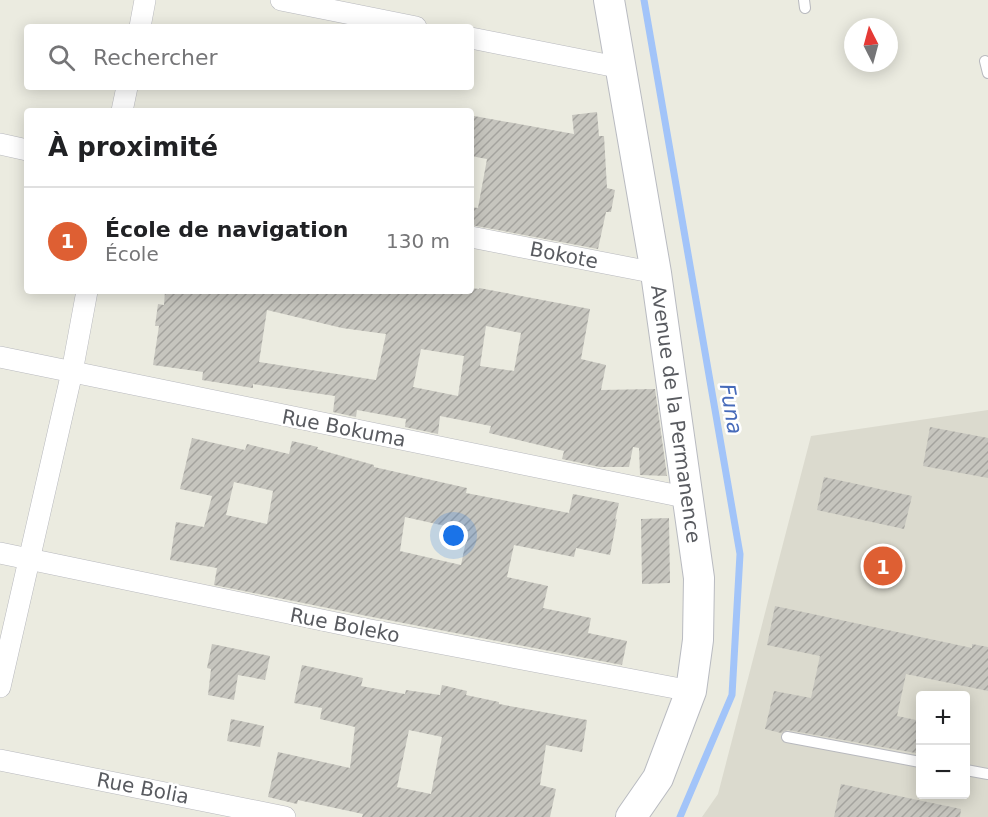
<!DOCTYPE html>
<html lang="fr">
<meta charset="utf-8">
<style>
body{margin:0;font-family:"DejaVu Sans",sans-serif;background:#f2f2f2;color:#202124}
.controls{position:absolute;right:18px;bottom:18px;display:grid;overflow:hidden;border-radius:6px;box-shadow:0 3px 15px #0003}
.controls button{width:54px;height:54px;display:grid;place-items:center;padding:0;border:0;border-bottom:2px solid #e0e0e0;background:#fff;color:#202124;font:30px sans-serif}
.compass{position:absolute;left:844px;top:18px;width:54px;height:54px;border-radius:50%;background:#fff;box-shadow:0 3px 15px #0003;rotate:354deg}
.you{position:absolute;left:454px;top:536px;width:21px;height:21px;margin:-15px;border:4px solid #fff;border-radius:50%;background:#1a73e8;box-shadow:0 0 0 9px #1a73e833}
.badge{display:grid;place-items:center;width:39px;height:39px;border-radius:50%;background:#de5f33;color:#fff;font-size:20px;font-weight:700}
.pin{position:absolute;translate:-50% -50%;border:3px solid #fff;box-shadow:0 2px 6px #0006}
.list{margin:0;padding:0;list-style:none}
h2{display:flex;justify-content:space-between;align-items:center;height:78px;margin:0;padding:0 24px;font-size:26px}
h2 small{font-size:20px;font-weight:400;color:#757577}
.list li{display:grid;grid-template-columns:39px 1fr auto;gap:18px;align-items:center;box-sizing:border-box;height:108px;padding:0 24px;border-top:2px solid #e0e0e0}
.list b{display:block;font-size:22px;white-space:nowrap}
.list p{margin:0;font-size:20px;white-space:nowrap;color:#757577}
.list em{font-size:20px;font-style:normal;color:#757577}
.icon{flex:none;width:33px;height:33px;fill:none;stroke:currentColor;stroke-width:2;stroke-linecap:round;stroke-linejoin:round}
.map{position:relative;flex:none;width:988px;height:817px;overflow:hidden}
.search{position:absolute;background:#fff;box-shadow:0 3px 15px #0003;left:24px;top:24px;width:450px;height:66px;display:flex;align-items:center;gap:15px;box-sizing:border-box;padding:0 21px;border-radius:6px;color:#757577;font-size:22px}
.panel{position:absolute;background:#fff;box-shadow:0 3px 15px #0003;left:24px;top:108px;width:450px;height:186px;border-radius:6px}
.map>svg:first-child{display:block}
</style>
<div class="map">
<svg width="988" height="817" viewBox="0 0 988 817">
<defs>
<pattern id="building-hatch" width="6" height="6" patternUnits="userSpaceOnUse" patternTransform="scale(1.5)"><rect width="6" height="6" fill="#c6c5be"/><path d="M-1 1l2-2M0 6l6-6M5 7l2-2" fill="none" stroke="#a4a39e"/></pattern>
</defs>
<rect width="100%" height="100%" fill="#ebebe0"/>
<!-- education -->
<path fill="#dbdace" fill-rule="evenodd" d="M988 410V817H702L718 794 811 436ZM920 696H966V794H920Z"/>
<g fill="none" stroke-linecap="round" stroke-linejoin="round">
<!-- stream -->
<polyline stroke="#a2c4f9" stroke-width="7" points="644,0 740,554 732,695 680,817"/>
</g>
<!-- building -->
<g fill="url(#building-hatch)" fill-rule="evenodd">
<polygon points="597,112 599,136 604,136 607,188 615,190 611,212 606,212 598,249 471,225 471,207 478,208 487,159 471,156 471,130 474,116 574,134 572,115"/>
<path d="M471 288 479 289V288L590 309 581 359 606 365 601 390 655 389 667 476 640 475 639 448 633 447 629 467H600L562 459 564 451 489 433 491 426 440 416 438 434 405 427 406 419 357 410 356 417 333 412 335 396 253 384V388L202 380 203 372 153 365 159 326H155L158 304 164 305 165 291H471ZM267 310 342 328 386 334 376 380 259 362ZM486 326 521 333 514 371 480 366ZM421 349 464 356 458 396 413 387Z"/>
<polygon points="930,427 988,438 988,478 923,466"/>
<path d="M192 438 245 450 247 444 289 454 292 441 318 447 317 449 374 465V467L467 488 466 493 569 513 573 494 619 503 615 520 617 519 610 555 576 548 574 557 514 545 507 577 548 586 543 608 591 618 588 633 627 641 622 665 367 616 214 585 217 568 170 560 176 522 204 527 212 496 180 489ZM234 482 273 491 267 524 226 515ZM405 517 468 531 461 565 400 551Z"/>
<polygon points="824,477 912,496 904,529 817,510"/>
<polygon points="669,518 670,583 642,584 641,519"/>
<polygon points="775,606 972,648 972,644 988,647 988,691 906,674 897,716 921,721 921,754 788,730 781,733 765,729 774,691 811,698 820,656 767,645"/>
<polygon points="212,644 270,656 265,680 238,675 234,700 208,695 211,669 207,668"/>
<path d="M302 665 363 678 361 686 405 694 406 690 440 695 442 685 467 691 466 695 499 702V704L587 720 582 752 546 745 540 785 556 789 550 817H362L363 814 298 800 297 804 268 797 278 752 350 768 355 727 320 719 322 708 294 703ZM409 730 442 737 431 794 397 787Z"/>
<polygon points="231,719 264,726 260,747 227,741"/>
<polygon points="841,784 961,809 960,817 834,817"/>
</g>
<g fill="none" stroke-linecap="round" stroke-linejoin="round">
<defs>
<g id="lane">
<polyline points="804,0 805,8"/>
<polyline points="985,61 988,73"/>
<polyline points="787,737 920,762"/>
<polyline points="966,770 988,774"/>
</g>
<g id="street">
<polyline points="281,0 416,27"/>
<polyline points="140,27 145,0"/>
<polyline points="471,38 622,68"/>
<polyline points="122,111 127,87"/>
<polyline points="0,144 27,150"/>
<polyline points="471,237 656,273"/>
<polyline points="0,357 689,498"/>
<polyline points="0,553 365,629 691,691"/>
<polyline points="0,687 72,372 87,291"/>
<polyline points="0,760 285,817"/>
</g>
<polyline id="secondary" points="609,0 656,273 699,578 698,640 691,691 658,778 631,817"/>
</defs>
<!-- lane casing -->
<use href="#lane" stroke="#b8b9be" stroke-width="12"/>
<!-- street casing -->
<use href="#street" stroke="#b8b9be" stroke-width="22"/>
<!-- secondary casing -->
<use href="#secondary" stroke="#b9bbc1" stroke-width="32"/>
<!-- lane -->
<use href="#lane" stroke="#fff" stroke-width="10"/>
<!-- street -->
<use href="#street" stroke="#fff" stroke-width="21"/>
<!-- secondary -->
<use href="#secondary" stroke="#fff" stroke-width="30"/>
</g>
<g text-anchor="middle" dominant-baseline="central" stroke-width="5" stroke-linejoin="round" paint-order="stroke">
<!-- street labels -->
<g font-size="20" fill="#595b60" stroke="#fff">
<text transform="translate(564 255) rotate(11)">Bokote</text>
<text transform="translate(676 414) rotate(82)">Avenue de la Permanence</text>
<text transform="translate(344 428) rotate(11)">Rue Bokuma</text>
<text transform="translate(345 625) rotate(11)">Rue Boleko</text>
<text transform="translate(143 788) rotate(11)">Rue Bolia</text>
</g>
<!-- water labels -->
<g font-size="21" font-style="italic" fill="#476bba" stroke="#fff">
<text transform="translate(731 409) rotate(80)">Funa</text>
</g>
</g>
</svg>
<div class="controls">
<button>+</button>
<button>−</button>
</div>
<svg class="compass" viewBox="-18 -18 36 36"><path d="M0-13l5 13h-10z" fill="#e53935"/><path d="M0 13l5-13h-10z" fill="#757577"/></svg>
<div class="you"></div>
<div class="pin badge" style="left:883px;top:566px">1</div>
<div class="search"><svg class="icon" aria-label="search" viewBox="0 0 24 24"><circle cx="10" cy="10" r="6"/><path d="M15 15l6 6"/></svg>Rechercher</div>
<section class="panel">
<h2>À proximité<small></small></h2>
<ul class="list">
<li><span class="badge">1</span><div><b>École de navigation</b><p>École</p></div><em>130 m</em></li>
</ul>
</section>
</div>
